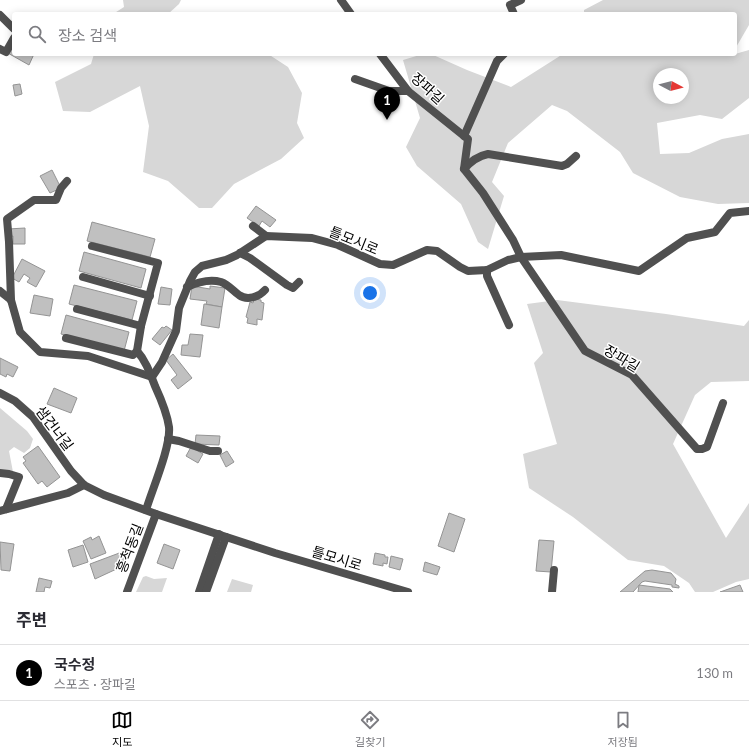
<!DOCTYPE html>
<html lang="ko">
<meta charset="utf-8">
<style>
body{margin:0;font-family:Lato,"Noto Sans KR",sans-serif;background:#f7f7f7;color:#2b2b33}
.compass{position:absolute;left:653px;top:68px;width:36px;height:36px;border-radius:50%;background:#fff;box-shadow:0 2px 10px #0003;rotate:97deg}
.you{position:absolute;left:370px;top:293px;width:14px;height:14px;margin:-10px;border:3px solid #fff;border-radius:50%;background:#1a73e8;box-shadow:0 0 0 6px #1a73e833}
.badge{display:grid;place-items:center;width:26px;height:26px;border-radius:50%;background:#000;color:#fff;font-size:13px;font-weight:700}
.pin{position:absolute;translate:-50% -33px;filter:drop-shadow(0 1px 2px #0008)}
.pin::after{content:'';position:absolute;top:21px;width:14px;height:12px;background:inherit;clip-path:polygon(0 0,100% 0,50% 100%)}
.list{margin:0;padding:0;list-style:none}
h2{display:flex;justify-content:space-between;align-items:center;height:52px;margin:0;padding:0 16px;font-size:17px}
h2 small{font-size:13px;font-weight:400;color:#7c7c81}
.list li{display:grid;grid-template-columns:26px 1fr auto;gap:12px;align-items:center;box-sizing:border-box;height:56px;padding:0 16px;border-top:1px solid #e1e1e2}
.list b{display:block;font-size:15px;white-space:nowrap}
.list p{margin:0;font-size:13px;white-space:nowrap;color:#7c7c81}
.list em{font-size:13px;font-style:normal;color:#7c7c81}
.icon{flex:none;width:22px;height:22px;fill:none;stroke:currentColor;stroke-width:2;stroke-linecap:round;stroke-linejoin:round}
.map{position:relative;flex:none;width:749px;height:592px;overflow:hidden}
.search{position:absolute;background:#fff;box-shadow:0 2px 10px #0003;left:12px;right:12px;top:12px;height:44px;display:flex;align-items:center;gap:10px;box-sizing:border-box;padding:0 14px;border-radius:4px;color:#7c7c81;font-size:15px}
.sheet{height:108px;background:#fff}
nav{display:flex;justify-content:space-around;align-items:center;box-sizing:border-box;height:56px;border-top:1px solid #e1e1e2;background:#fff;font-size:11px;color:#7c7c81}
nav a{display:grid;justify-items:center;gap:2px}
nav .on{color:#000}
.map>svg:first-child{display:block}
</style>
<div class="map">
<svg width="749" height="592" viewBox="0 0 749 592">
<rect width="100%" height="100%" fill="#fff"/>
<!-- green -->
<g fill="#d7d7d7" fill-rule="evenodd">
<polygon points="123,0 181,0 179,4 168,14 113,14 124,7"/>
<polygon points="603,0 749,0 749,25 735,49 735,14 584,14 584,10"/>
<path d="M749 50V98L722 119 700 115 657 123 660 154 689 153 722 139 749 134V203L718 204 680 197 633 173 620 152 567 111 552 105 508 143 492 182 504 196 488 249 478 242 461 204 417 166 406 147 420 118 403 60 423 54H431L467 70 511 87 563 54H735ZM659 74H683V98H659Z"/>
<polygon points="94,54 268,54 288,67 302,93 297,123 304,138 281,159 234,184 212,208 199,208 168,181 143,172 149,126 140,86 90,112 63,111 55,82 91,64"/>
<polygon points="557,300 666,314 744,326 749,320 749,381 711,382 695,395 673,444 726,538 749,503 749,579 736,582 713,592 695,592 689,583 664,566 628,560 573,517 529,488 523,454 557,444 534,363 543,353 527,304"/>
<polygon points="0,408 27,431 33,439 30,448 24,453 14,447 9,451 13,472 0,470"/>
<polygon points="146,576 154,579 167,578 162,592 136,592 143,577"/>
<polygon points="232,579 253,585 251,592 227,592"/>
</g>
<!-- building -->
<g fill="#c0c0c0" stroke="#949494">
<polygon points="14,38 14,54 34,54 29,65 6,52"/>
<polygon points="20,84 22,94 15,96 13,85"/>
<polygon points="52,170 61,188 50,193 40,176"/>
<polygon points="256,206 276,220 270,227 262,221 259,226 247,218"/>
<polygon points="92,222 155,239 150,257 87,241"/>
<polygon points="25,228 25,244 13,244 13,236 9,237 8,229"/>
<polygon points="84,252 146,269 141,288 79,271"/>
<polygon points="22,259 45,271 36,287 27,282 30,278 24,274 19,282 12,278"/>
<polygon points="74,285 137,301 132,320 69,304"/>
<polygon points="192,286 210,289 210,286 225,288 222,307 206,304 207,301 190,299"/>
<polygon points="161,287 172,289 170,305 158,304"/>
<polygon points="34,295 53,299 50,316 30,313"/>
<polygon points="254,299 261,300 261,302 264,303 262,320 257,319 257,325 247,323 248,318 246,317 250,302 253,303"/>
<polygon points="204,304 222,307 219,328 201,325"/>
<polygon points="66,315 129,332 124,351 61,334"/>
<polygon points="166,326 172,330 160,345 152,339 162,327 164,328"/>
<polygon points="190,334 203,335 200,357 181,355 182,345 188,345"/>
<polygon points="173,354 192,378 178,389 171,380 177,375 166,360"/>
<polygon points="0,358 18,367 13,377 7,374 6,377 0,374"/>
<polygon points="54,388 77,398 71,413 47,404"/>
<polygon points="196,435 220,436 219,445 195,444"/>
<polygon points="38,446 60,477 47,487 42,481 38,484 23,463 26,461 23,457"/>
<polygon points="191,447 203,454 198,463 186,456"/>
<polygon points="227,451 234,462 226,467 220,455"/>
<polygon points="449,513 465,519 454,552 438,546"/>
<polygon points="99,536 106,553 91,559 83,541 91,537 92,540"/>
<polygon points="539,540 554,541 551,572 536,571"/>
<polygon points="0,542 14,544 10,571 1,570"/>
<polygon points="164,544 180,550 173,569 157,563"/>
<polygon points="83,545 88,562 73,567 68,550"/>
<polygon points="122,552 124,560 123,566 95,579 90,564"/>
<polygon points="375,553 385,555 385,557 388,557 387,564 383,563 383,566 373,564"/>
<polygon points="391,556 403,559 400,570 389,567"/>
<polygon points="425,562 440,567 437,575 423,571"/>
<polygon points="652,570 671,573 676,579 675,584 679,586 679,588 672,587 672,585 645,581 642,582 633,592 620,592 645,571"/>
<polygon points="39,578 52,581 50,588 45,587 44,592 36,592"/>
<polygon points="639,585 670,589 673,592 638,592"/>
<polygon points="740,585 743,592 720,592"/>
</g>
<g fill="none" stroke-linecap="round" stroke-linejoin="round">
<!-- street -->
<g stroke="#505050" stroke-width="8">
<polyline points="341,0 351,14"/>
<polyline points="514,14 510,5 521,0"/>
<polyline points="0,15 14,29"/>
<polyline points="0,49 6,52 14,38"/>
<polyline points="380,54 408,91 464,136"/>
<polyline points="504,54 497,61 464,136 468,139 464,169 483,193 513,240 521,257 585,351 632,375 697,449 702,449 707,447 723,403"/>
<polyline points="355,79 389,91 408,91"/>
<path d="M464 169C471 161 478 156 488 154L562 166 567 164 576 156"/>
<polyline points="253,226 266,236"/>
<polyline points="92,246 158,263 141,326 137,351"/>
<polyline points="240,253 250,258 287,285 293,288 299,282"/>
<polyline points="487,270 487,276 509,325"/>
<polyline points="83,277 150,296"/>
<path d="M187 287C198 282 210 279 221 282 229 285 233 291 239 295 247 301 259 297 265 290"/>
<polyline points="0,291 11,300 20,332 40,352 88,356 152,377 162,362 176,331 179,308 190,281 195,272 202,266 226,260 237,255 266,236 312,238 338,245 380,264 393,265 427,250 437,251 460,267 468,271 487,270 508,260 521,257 561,255 639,271 687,238 715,232 730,213 749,211"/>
<polyline points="11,300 9,242 7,219 34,200 56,200 61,188 67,181"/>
<polyline points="77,309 141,326"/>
<path d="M66 338 133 355 137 351C146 361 150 373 155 386 161 399 167 413 169 427 171 446 152 490 146 510"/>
<polyline points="0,393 15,401 33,417 71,471 84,485 104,495 156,514 275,553 408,592"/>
<polyline points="168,439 179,441 210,451 218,451"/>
<polyline points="0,473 9,474 19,477 6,509"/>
<polyline points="0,511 68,493 84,485"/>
<polyline points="127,592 156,514"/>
<polyline points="199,592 219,534"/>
<polyline points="206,592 226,537"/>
<polyline points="552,592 554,570"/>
</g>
</g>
<g text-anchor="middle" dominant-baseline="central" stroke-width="3" stroke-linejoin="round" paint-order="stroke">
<!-- street labels -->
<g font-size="14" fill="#000" stroke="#fff">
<text transform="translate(428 88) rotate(42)">장파길</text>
<text transform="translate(354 240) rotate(22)">틀모시로</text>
<text transform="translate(622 358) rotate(31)">장파길</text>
<text transform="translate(55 428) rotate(53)">샘건너길</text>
<text transform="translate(129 548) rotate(-69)">흥척동길</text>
<text transform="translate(337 558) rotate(17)">틀모시로</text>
</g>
</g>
</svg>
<svg class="compass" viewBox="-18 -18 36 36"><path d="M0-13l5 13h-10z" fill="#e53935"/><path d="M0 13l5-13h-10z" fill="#7c7c81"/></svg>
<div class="you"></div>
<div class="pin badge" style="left:387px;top:120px">1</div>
<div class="search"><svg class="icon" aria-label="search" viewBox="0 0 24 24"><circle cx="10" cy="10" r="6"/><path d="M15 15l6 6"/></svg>장소 검색</div>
</div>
<section class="sheet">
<h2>주변<small></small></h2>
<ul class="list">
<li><span class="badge">1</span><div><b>국수정</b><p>스포츠 · 장파길</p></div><em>130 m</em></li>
</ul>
</section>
<nav>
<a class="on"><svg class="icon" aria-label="map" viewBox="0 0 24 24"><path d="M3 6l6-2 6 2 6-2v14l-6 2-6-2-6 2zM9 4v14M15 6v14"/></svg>지도</a>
<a><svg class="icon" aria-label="directions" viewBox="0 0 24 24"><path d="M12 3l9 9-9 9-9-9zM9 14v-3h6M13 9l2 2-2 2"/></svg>길찾기</a>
<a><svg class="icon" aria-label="saved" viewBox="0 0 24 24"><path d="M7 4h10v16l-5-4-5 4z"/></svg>저장됨</a>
</nav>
